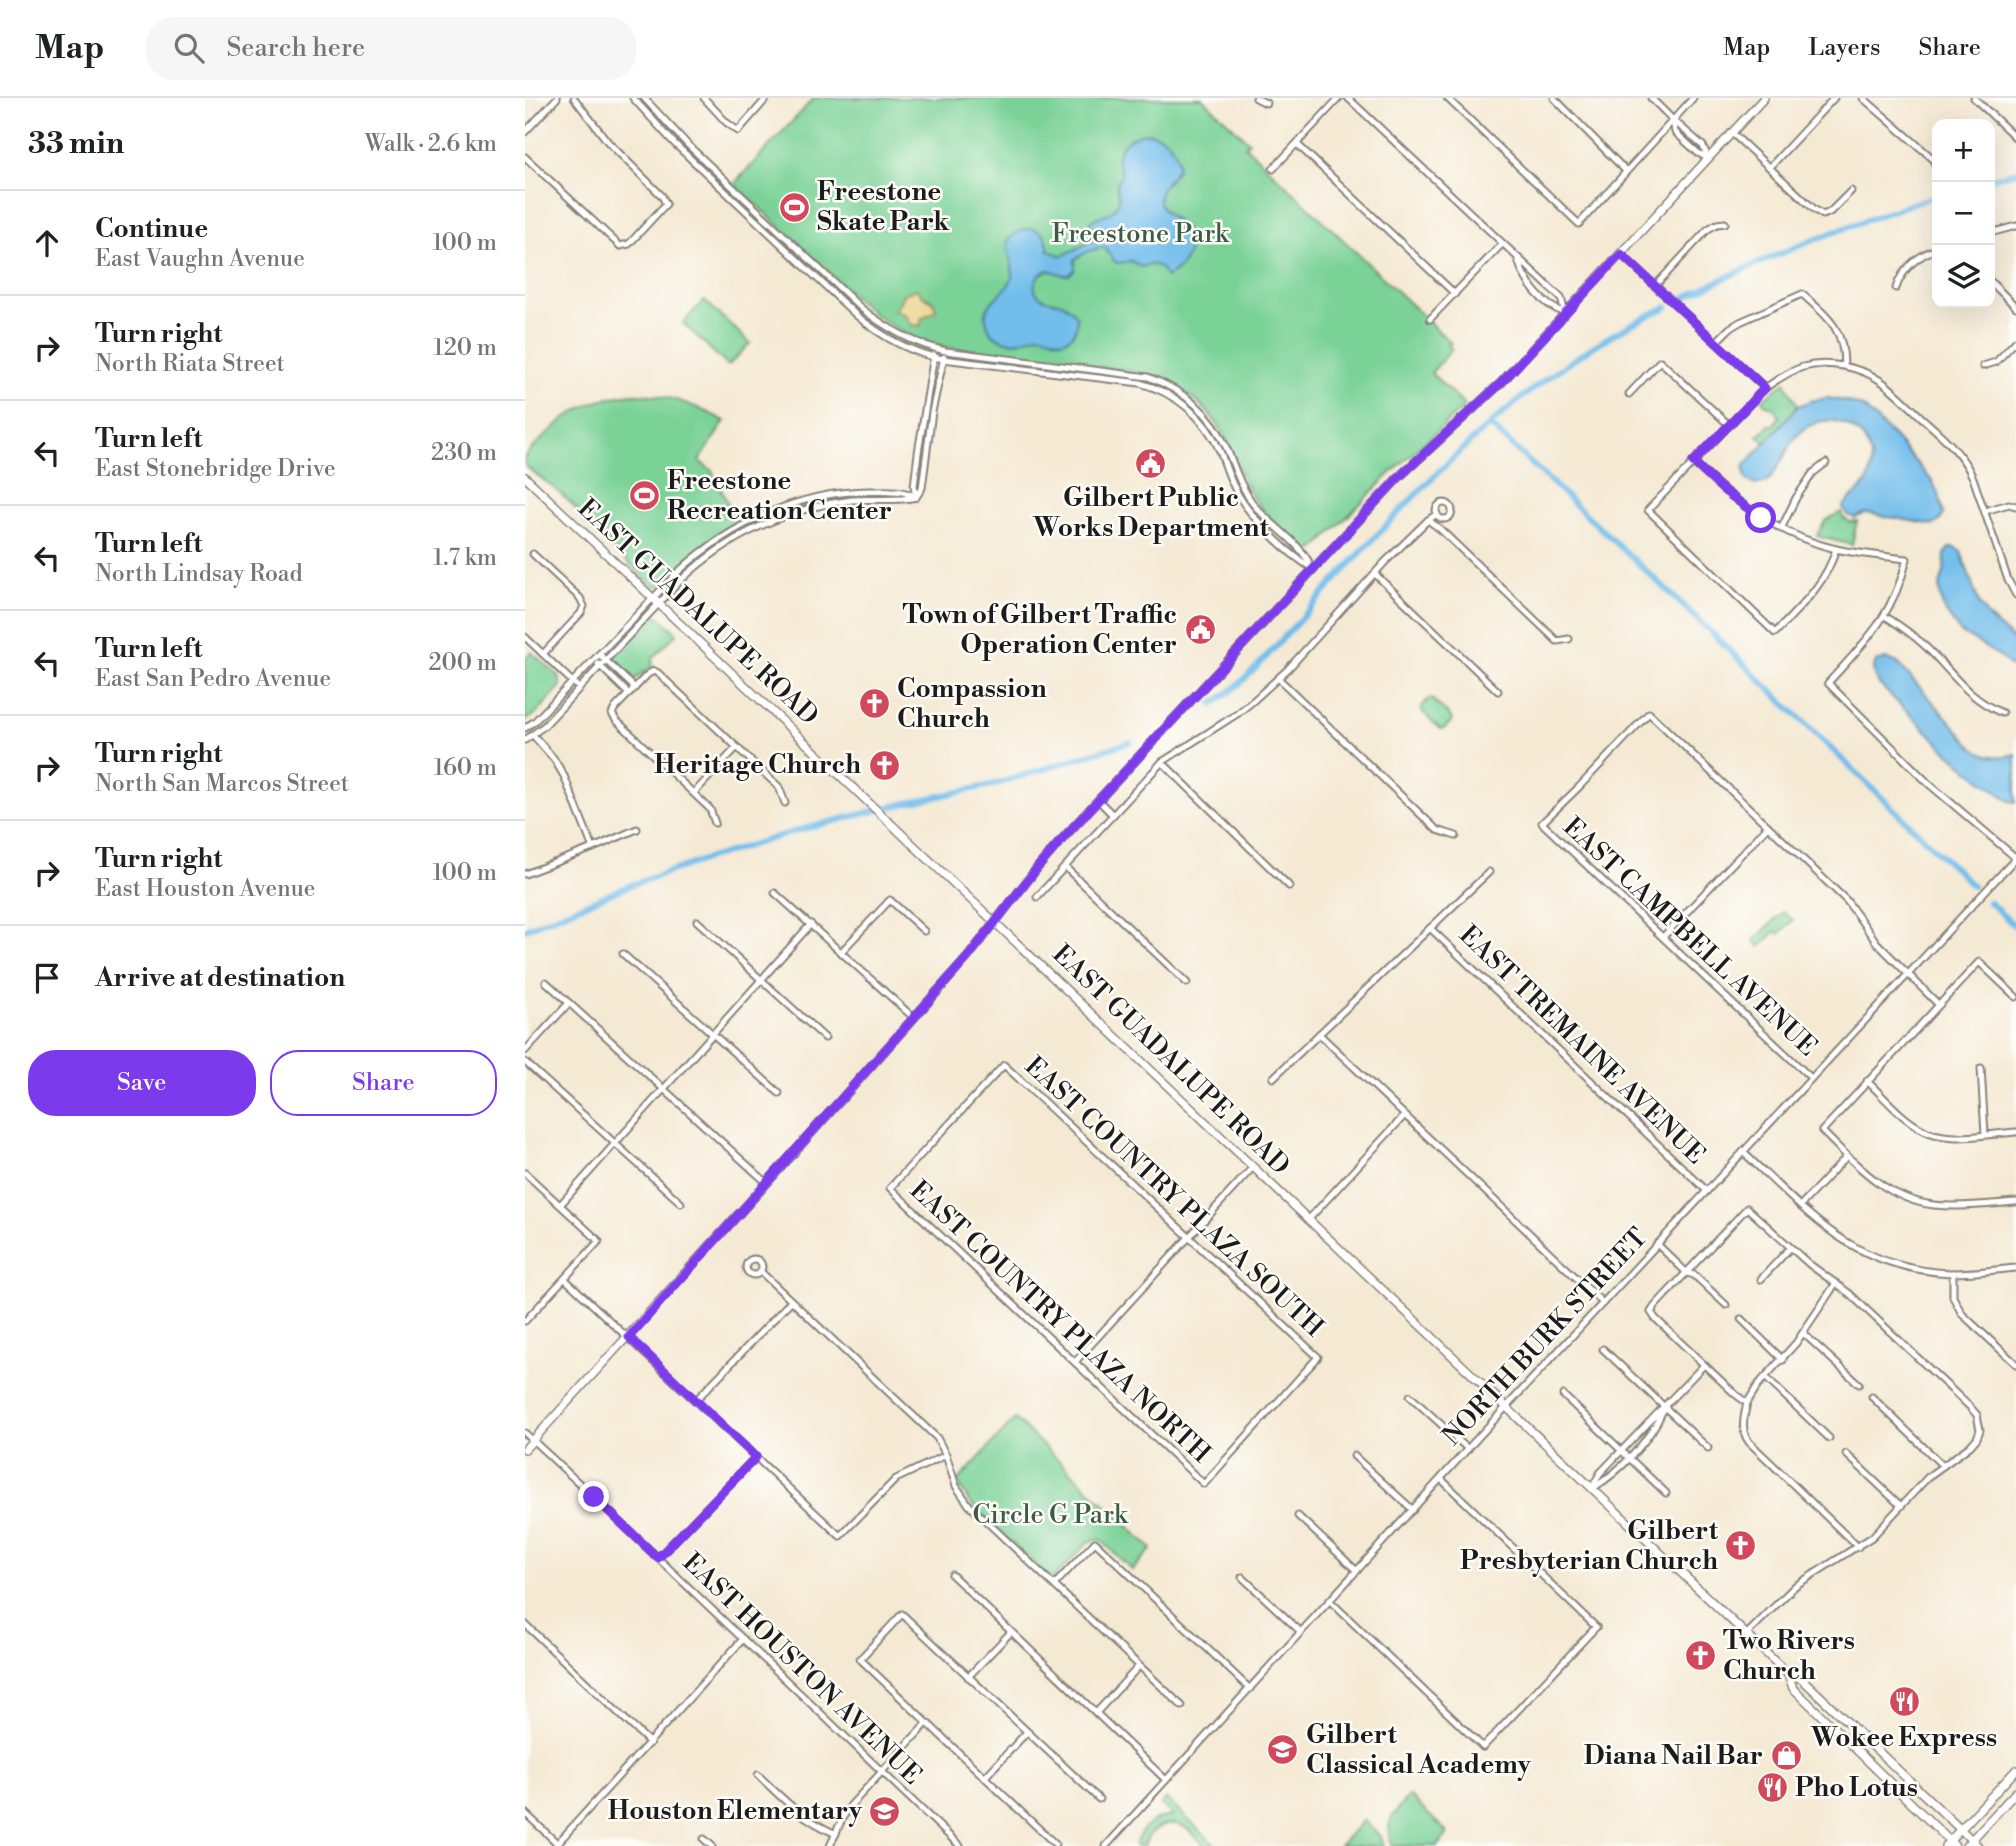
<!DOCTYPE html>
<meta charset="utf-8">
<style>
body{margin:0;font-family:"Libre Bodoni",serif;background:#f6f6f6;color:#202124}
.controls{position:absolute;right:21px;top:21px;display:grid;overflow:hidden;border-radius:14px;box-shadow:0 7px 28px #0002}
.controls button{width:63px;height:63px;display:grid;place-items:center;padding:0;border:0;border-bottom:2px solid #e0e0e0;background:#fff;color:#202124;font:35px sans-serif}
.stop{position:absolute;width:21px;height:21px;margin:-16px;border:5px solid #7c3aed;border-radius:50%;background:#fff}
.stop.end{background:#7c3aed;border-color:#fff;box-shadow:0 2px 7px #0008}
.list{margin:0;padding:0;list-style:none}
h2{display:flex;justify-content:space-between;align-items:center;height:91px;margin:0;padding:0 28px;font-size:30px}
h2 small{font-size:23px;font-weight:400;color:#757577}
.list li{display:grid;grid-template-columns:46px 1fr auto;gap:21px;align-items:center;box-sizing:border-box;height:105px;padding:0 28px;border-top:2px solid #e0e0e0}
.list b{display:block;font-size:26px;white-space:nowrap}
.list p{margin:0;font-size:23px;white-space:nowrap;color:#757577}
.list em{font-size:23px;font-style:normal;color:#757577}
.actions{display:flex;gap:14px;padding:21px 28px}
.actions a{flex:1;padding:16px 0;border:2px solid #7c3aed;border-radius:28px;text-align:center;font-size:24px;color:#7c3aed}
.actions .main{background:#7c3aed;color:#fff}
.icon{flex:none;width:38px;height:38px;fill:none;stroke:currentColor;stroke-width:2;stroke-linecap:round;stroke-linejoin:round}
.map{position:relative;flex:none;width:1491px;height:1748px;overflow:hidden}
header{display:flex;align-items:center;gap:42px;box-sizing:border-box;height:98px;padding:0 35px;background:#fff;border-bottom:2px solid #e0e0e0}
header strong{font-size:33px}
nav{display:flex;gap:38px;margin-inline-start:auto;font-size:24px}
.search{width:490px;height:63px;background:#f6f6f6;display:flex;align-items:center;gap:18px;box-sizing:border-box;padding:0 24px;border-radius:28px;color:#757577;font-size:26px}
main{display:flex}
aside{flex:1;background:#fff}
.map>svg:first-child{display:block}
</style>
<header>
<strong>Map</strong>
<div class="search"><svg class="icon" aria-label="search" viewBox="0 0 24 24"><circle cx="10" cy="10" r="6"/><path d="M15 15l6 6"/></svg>Search here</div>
<nav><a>Map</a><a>Layers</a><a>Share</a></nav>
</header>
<main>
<aside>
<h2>33 min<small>Walk · 2.6 km</small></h2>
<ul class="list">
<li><svg class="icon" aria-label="ahead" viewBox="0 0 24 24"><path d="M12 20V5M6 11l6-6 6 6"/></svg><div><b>Continue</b><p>East Vaughn Avenue</p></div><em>100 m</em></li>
<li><svg class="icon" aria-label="right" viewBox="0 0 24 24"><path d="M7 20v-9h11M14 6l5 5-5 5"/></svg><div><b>Turn right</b><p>North Riata Street</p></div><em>120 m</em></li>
<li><svg class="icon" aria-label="left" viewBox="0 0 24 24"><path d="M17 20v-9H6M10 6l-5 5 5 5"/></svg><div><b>Turn left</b><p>East Stonebridge Drive</p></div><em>230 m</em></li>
<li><svg class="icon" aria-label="left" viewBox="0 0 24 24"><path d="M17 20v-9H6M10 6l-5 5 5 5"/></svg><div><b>Turn left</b><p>North Lindsay Road</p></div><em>1.7 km</em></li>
<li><svg class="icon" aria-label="left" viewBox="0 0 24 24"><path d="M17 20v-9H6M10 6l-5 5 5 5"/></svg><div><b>Turn left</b><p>East San Pedro Avenue</p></div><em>200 m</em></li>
<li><svg class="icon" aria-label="right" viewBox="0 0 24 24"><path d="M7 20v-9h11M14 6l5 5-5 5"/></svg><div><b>Turn right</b><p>North San Marcos Street</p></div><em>160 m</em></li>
<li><svg class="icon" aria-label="right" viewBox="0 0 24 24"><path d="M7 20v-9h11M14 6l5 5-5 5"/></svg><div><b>Turn right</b><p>East Houston Avenue</p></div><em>100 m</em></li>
<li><svg class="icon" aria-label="arrive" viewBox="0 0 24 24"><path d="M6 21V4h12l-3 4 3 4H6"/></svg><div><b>Arrive at destination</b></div></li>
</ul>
<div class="actions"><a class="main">Save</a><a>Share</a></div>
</aside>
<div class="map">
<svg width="1491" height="1748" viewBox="0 0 1491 1748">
<rect width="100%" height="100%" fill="#fdfcf7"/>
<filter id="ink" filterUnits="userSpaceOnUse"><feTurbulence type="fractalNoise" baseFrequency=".0143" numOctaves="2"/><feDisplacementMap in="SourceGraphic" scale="14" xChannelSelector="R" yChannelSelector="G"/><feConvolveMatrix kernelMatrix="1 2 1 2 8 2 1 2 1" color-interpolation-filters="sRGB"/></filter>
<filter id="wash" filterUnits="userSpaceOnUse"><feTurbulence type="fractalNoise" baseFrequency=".00686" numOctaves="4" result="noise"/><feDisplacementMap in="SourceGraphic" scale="28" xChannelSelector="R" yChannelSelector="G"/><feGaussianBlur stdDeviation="1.57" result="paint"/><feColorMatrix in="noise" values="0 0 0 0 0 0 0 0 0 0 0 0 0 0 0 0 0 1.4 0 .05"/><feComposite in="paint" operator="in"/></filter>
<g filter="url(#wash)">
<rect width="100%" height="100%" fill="#f4e9d3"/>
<!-- green -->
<g fill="#7ad297" stroke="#4b775a" stroke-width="2">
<path d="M289 0H677L724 44 720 48 926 245 923 248 927 251 906 275 940 308 865 376 788 453 780 452C762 435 740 419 727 398 715 380 710 358 700 339 682 304 649 284 612 274L433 252 400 245 383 238 350 217 337 206 209 86Z"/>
<polygon points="179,202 225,245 203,268 158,225"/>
<polygon points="1260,284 1273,308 1240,345 1233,338 1244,327 1248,327 1255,319 1248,309 1241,307 1237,302"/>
<path d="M107 296C142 295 169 307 200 323L174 363 187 373 213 426 183 445 136 487 132 489 127 487 60 424 48 407 29 390 0 368V358C34 322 56 302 107 296Z"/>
<polygon points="1316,414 1318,420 1325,424 1332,423 1327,447 1292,438 1300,423"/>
<path d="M130 518H134L152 535 128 560 127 570C118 572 115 582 105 582L89 566 88 560 124 521Z"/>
<polygon points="6,554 34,578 36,588 11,616 0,623 0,561"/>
<polygon points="903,601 907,601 926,619 927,623 919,631 915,631 896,612 896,609"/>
<polygon points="1258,814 1268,822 1254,836 1251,833 1235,849 1229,842"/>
<polygon points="490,1321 627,1451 607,1472 577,1443 573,1441 563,1444 530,1479 524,1480 445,1405 432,1384"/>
<path d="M884 1698 922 1734V1737L912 1748H867C857 1726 870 1714 884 1698Z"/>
<path d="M641 1701 691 1748H680C673 1742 667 1733 659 1729 642 1720 624 1731 619 1748H610C615 1729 629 1719 648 1718L636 1706Z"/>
<polygon points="838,1722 854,1737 859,1748 814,1748"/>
</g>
<!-- sand -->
<polygon fill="#eeda9e" stroke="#857b5d" stroke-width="2" points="393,191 397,197 408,203 411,211 409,214 397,220 395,228 387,227 379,216 369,212 373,208 378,196"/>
<!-- water -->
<g fill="#71bdeb" stroke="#466c84" stroke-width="2">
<path d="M619 35C629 35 641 39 647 49 666 77 633 81 634 102 635 114 648 118 655 126 673 145 662 169 641 179 637 167 628 164 617 169L606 163 595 165 590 164 579 149 564 153 550 161V171L544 177H539L523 172C509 177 503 194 520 201 525 204 532 203 537 205 543 208 547 212 551 217 554 228 549 240 537 243 530 242 523 238 516 237 510 237 505 240 500 242 487 246 469 243 463 229 460 222 460 214 464 208 470 197 484 192 487 179 490 167 481 157 483 142 500 125 521 126 524 153L537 158 569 142 565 124C573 116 586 119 592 107 597 98 591 94 592 86 592 82 596 79 596 76 596 73 593 68 593 65 591 48 604 39 619 35Z"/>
<path d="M1302 300 1320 303 1338 309 1370 340 1407 383 1414 397 1419 416 1415 423 1409 427 1341 415 1330 420 1322 417 1318 409C1328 395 1344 391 1346 371 1351 337 1313 311 1284 328 1263 339 1258 368 1242 384L1230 387 1221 381 1219 370 1221 366 1273 308 1285 303Z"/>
<polygon points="1424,450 1430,450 1436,454 1454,505 1463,519 1491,544 1491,573 1476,559 1435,534 1418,510 1414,491 1419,474 1420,456"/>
<path d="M1361 561 1373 565 1449 650C1463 659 1474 661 1491 656V704L1485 703 1446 674 1423 654 1354 586 1350 580 1348 571 1351 564Z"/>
</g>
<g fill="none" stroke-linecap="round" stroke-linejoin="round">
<!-- canal -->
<g stroke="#71bdeb" stroke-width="6">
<polyline points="1465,81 1491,74"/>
<path d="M1157 201C1239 159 1325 127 1412 97"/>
<polyline points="965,327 1162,511 1448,788"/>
<path d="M688 606 712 588 729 572C850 441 977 282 1142 209"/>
<polyline points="1464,804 1491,829"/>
<polyline points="0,831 106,787 178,762 271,733 364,709 471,686 605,644"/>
</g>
</g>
</g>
<g filter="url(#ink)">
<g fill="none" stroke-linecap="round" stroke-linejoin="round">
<defs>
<g id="minor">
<path d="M108 0 150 46 331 217C356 238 386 255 418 261L615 285C651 295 680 319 695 353 701 369 705 384 714 398 728 422 763 456 787 470"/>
<path d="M119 0 163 47 336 210C362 231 389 246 421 253L623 279C657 292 686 313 701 349 710 369 715 389 729 407 747 429 775 443 787 470"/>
<polyline points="179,0 201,24 213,33 242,0"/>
<polyline points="731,0 741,5"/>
<polyline points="823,0 1036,200 1040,215"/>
<polyline points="922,0 1054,126 1168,0"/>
<polyline points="1029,0 1101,73"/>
<polyline points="1126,0 1148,22 1178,48 1183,60"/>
<polyline points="1338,0 1406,59 1411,67 1412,76"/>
<polyline points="1449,0 1491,40"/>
<polyline points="1148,22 1150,34 1173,55 1183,60"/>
<polyline points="0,34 32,0"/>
<polyline points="1207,35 1289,111 1298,117 1305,114 1326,93"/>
<polyline points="772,46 930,196"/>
<polyline points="0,59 95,148 104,146 141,106 137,98 83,44 49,0"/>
<polyline points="1245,69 1309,0"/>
<polyline points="748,71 814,0"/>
<polyline points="1465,135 1491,128"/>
<polyline points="1096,156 1240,290"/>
<path d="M993 162C1000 185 1017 207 1040 215"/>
<polyline points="1465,183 1491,209"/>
<polyline points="1130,188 1183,131 1192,126 1200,125"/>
<path d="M1371 190C1377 171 1393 157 1412 151"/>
<polyline points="905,221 977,146"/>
<path d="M1191 244 1205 230 1215 224 1277 196C1304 220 1319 230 1319 268"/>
<polyline points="1458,268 1471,264 1491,243"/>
<polyline points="1104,296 1135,263 1204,327"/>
<path d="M1168 364C1209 404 1255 438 1311 451 1334 456 1358 458 1382 461 1368 518 1341 543 1303 585L1404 686 1491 760"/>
<polyline points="391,399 389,388 393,355 409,257"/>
<circle cx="919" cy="413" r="8"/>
<polyline points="1460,413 1484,406 1491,408"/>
<polyline points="903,422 915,431 1032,543 1044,541"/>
<polyline points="1256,431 1271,400 1288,375 1301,365"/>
<path d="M1311 451C1301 486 1275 509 1250 535L1123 412 1240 290C1252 282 1264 273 1278 269 1303 262 1335 269 1356 283 1370 293 1383 307 1396 319 1417 338 1437 354 1448 380L1483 482 1491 497"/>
<polyline points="8,456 55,500 59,508 56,515 18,556"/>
<polyline points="850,476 973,593"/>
<path d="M1360 518C1374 527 1387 536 1399 547 1427 573 1440 599 1477 615"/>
<polyline points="0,539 54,590"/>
<polyline points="74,556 110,590"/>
<polyline points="73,566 104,596"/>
<polyline points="753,580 912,732 931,738"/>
<path d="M0 630 10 623 154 473C206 426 273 394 344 393 360 393 376 391 391 399"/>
<polyline points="8,637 29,661 39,678 68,750"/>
<path d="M0 642 19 628 155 483C202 438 262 410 327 402 348 400 370 404 391 399L397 390 407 314 419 259"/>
<polyline points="637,664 764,788"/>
<polyline points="169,695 212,649"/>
<polyline points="574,703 588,717"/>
<polyline points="190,725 185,711 91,622 87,616 90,610 123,576 129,573 133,575 254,689 260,705"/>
<polyline points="540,769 662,885"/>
<polyline points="0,776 68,750 112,731"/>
<polyline points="250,795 389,920"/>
<polyline points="512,799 637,664 712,616 728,603 763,571 860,464 903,422 912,416"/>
<polyline points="172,823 300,940"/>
<polyline points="905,830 1182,1093"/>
<polyline points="1138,839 1243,728"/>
<polyline points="316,854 365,802 399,833"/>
<polyline points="98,856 254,995"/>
<polyline points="21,884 242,1085"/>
<path d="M1491 899 1454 864 1297 1033C1329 1065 1362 1102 1409 1107 1435 1110 1464 1106 1491 1104"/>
<polyline points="794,936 1078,1205"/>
<polyline points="0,953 44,905"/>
<polyline points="0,964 156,1105"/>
<polygon points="479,967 793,1259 679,1386 365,1090"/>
<polyline points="1456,970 1460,1036"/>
<polyline points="748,980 964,774"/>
<polyline points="1286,980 1017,725 1054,689 1124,615 1322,803 1352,845 1414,907"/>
<path d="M1342 983C1359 999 1375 1019 1395 1030 1420 1046 1462 1036 1491 1034"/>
<path d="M1218 1054C1285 1117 1328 1171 1426 1175 1448 1175 1470 1172 1491 1170"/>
<polyline points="0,1075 74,1143 0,1223"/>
<polyline points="35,1107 286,826"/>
<polyline points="1275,1108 1322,1058"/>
<polyline points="783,1122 879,1018"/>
<polyline points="1132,1146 1162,1175 1169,1177 1201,1207"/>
<circle cx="229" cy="1169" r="8"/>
<polyline points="236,1174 412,1340 421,1357 431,1388 444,1407 657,1608"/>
<polyline points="1428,1175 1428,1199 1437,1216 1491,1266"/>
<polyline points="40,1181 315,1438 371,1381 421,1357"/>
<polyline points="1236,1181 1265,1150"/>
<polyline points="1216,1221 1258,1262"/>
<polyline points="1279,1236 1334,1286"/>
<polyline points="1078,1251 1183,1350"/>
<polyline points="550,1264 728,1069"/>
<polyline points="1240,1279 1304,1340"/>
<polyline points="1038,1297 1141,1395"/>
<polyline points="885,1298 943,1351"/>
<polyline points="1347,1299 1418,1368"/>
<polyline points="171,1302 266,1203"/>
<polyline points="1222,1305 1233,1287 1271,1245 1311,1185"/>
<polyline points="0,1335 72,1402 435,1748"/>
<polyline points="1321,1356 1376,1408"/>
<polyline points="829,1358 888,1412"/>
<polyline points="916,1381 1071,1529"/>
<polyline points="1067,1390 1075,1375 1179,1267"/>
<path d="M1068 1390C1095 1374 1126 1341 1138 1312"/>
<polyline points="773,1418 832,1473"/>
<polyline points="133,1460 231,1359"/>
<polyline points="427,1477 641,1682"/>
<polyline points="717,1479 776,1534"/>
<polyline points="529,1487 570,1444 725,1591"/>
<polyline points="805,1503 958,1649"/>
<polyline points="0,1526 125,1645"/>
<path d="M1221 1537 1270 1488 1347 1439 1404 1378 1445 1348 1452 1340 1455 1332 1452 1317 1445 1309 1325 1196 1284 1166 1222 1110 1130 1208 1126 1214 1130 1220 1210 1296 1222 1305C1219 1319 1215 1332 1224 1344L1333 1449"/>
<polyline points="443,1579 486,1534"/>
<polyline points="571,1615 614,1568"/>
<polyline points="958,1649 1071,1529"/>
<path d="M233 1677C260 1703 276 1720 311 1736"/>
<polyline points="460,1679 502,1634"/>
<polyline points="0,1715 32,1745"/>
<polyline points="179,1741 187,1748"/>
<polyline points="530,1746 335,1561 377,1516 574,1701"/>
<polyline points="30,1748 218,1541"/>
<polyline points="305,1748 318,1719 326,1707 402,1625"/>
<polyline points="581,1748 958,1334 1491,760"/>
</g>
<g id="major">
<polyline points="0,379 1263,1576 1277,1581 1453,1748"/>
<polyline points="0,1351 242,1085 443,859 513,769 540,738 873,380 976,285 1239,0"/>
<polyline points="1263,1576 1268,1590 1430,1748"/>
<polyline points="1420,1748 1491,1672"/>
<polyline points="1441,1748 1491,1694"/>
</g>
</defs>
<!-- minor casing -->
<use href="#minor" stroke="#888278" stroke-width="9"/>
<!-- major casing -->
<use href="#major" stroke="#888278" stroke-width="10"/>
<!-- minor -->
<use href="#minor" stroke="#fff" stroke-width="5"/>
<!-- major -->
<use href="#major" stroke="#fff" stroke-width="7"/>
</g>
</g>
<g fill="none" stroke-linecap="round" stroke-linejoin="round" filter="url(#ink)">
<!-- route -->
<polyline stroke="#7c3aed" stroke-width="9" points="69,1399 133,1460 231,1359 104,1239 443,859 513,769 540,738 873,380 976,285 1096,156 1240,290 1168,364 1197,391 1236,420"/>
</g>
<!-- icons -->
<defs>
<symbol id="stadium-disc" viewBox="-11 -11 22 22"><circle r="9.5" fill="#d1495b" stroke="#fdfcf7"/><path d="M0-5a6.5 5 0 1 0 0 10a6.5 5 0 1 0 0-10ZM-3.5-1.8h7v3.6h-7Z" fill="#fff"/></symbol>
<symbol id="civic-disc" viewBox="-11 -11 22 22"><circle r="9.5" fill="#d1495b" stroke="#fdfcf7"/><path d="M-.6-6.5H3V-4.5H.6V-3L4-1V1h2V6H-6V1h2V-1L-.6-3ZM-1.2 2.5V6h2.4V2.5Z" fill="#fff"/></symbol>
<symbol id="church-disc" viewBox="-11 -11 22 22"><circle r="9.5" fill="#d1495b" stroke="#fdfcf7"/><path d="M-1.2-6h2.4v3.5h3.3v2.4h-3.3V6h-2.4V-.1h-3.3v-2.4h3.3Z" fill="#fff"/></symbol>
<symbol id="restaurant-disc" viewBox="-11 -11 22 22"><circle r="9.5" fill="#d1495b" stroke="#fdfcf7"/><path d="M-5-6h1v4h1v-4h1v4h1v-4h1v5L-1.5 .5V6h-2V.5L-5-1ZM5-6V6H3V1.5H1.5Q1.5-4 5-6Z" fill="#fff"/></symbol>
<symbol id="school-disc" viewBox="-11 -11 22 22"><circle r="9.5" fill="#d1495b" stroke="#fdfcf7"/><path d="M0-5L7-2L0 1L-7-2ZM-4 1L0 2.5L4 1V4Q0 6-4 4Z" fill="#fff"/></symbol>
<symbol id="shop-disc" viewBox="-11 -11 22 22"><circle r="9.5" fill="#d1495b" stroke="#fdfcf7"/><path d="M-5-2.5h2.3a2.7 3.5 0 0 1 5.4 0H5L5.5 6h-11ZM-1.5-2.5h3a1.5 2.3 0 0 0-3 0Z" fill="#fff"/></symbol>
</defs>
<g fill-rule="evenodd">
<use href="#stadium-disc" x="252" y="92" width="35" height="35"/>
<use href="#civic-disc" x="608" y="348" width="35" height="35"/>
<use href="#stadium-disc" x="102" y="380" width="35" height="35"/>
<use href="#civic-disc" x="658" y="514" width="35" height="35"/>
<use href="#church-disc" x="332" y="588" width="35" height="35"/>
<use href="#church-disc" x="342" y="650" width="35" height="35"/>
<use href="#church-disc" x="1198" y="1430" width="35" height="35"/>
<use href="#church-disc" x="1158" y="1540" width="35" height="35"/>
<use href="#restaurant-disc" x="1362" y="1586" width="35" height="35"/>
<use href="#school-disc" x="740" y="1634" width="35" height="35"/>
<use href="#shop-disc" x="1244" y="1640" width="35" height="35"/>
<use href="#restaurant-disc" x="1230" y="1672" width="35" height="35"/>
<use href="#school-disc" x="342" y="1696" width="35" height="35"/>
</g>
<g text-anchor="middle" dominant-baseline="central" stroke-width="5" stroke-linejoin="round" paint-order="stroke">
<!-- poi labels -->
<g font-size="26" font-weight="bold" fill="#1c1c1c" stroke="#fdfcf7" text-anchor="start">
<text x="292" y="94">Freestone<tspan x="292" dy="30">Skate Park</tspan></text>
<text x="142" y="383">Freestone<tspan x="142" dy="30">Recreation Center</tspan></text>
<text x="626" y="400" text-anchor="middle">Gilbert Public<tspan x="626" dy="30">Works Department</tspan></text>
<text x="652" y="517" text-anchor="end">Town of Gilbert Traffic<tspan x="652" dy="30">Operation Center</tspan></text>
<text x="372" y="591">Compassion<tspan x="372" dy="30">Church</tspan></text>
<text x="336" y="667" text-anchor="end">Heritage Church</text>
<text x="1193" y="1433" text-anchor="end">Gilbert<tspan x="1193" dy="30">Presbyterian Church</tspan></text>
<text x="1198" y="1543">Two Rivers<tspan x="1198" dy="30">Church</tspan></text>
<text x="781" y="1637">Gilbert<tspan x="781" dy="30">Classical Academy</tspan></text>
<text x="1379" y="1640" text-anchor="middle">Wokee Express</text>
<text x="1238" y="1658" text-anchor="end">Diana Nail Bar</text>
<text x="1270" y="1690">Pho Lotus</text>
<text x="337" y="1713" text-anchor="end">Houston Elementary</text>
</g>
<!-- park labels -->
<g font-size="26" fill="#3d5c47" stroke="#fdfcf7">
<text x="615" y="136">Freestone Park</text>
<text x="525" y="1417">Circle G Park</text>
</g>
<!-- street labels -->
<g font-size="26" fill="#1c1c1c" stroke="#fdfcf7">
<text transform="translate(173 514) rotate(43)">EAST GUADALUPE ROAD</text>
<text transform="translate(1165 839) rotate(43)">EAST CAMPBELL AVENUE</text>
<text transform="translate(1057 947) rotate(44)">EAST TREMAINE AVENUE</text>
<text transform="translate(646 962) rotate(44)">EAST GUADALUPE ROAD</text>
<text transform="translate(649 1099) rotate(43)">EAST COUNTRY PLAZA SOUTH</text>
<text transform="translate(535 1224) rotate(43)">EAST COUNTRY PLAZA NORTH</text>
<text transform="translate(1020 1239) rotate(-47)">NORTH BURK STREET</text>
<text transform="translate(277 1571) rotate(44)">EAST HOUSTON AVENUE</text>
</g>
</g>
</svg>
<div class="controls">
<button>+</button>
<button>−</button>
<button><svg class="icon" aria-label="layers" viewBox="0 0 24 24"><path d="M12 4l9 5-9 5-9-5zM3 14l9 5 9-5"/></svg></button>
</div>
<div class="stop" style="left:1236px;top:420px"></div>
<div class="stop end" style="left:69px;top:1399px"></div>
</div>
</main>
